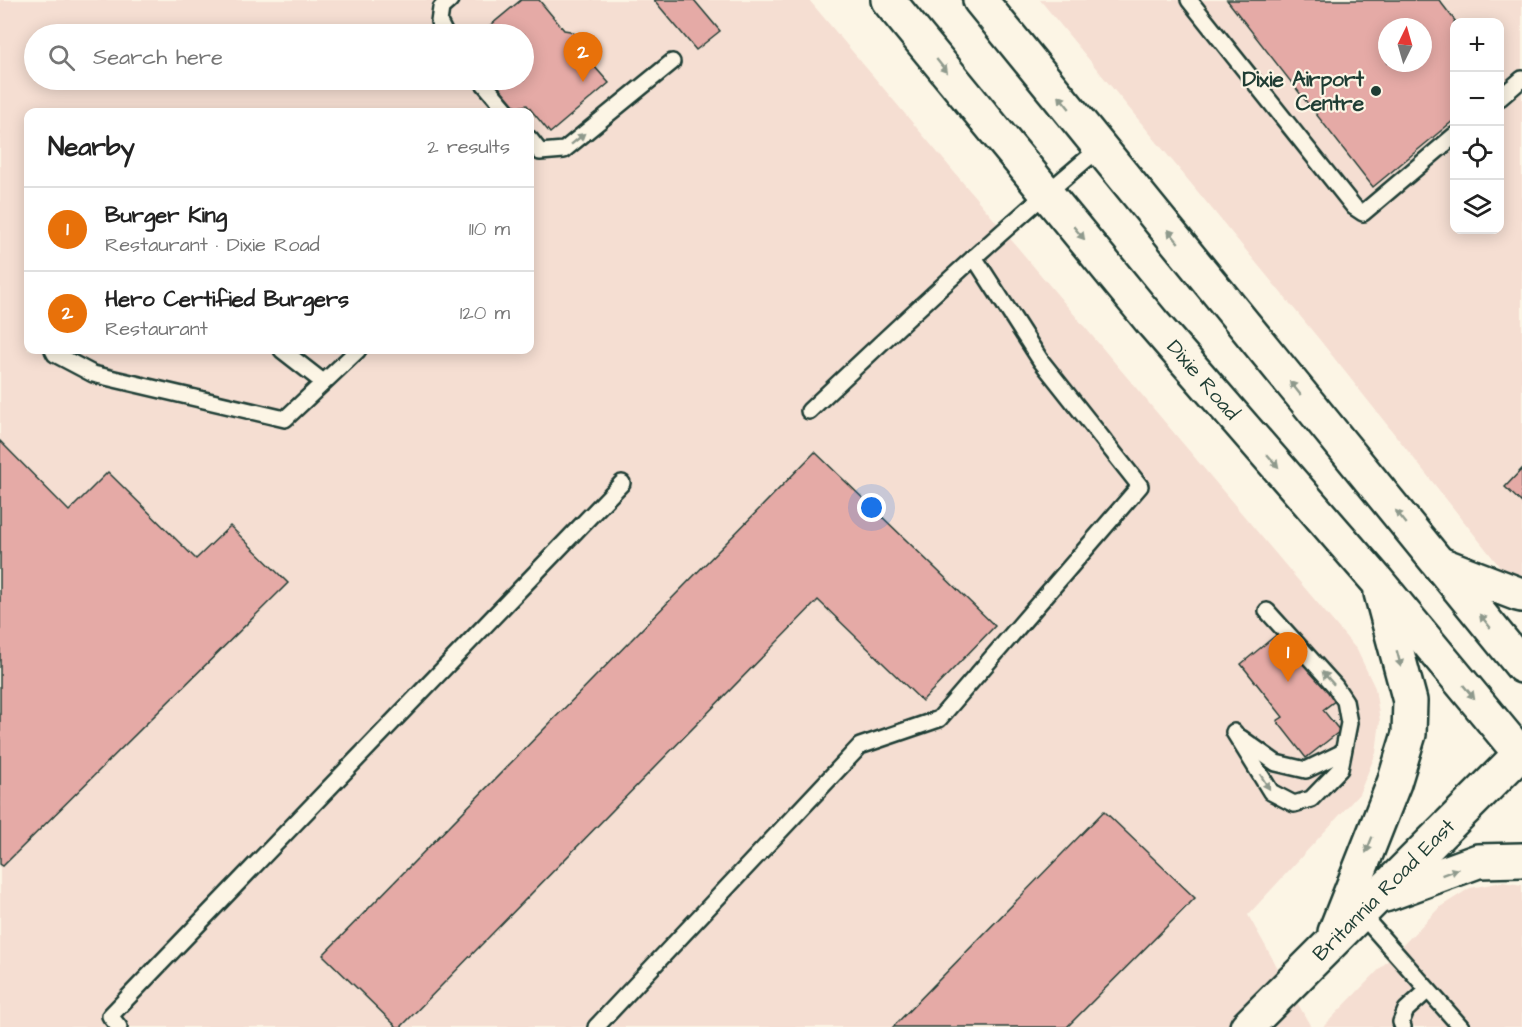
<!DOCTYPE html>
<meta charset="utf-8">
<style>
body{margin:0;font-family:"Architects Daughter",sans-serif;background:#f2f2f2;color:#222}
.controls{position:absolute;right:18px;top:18px;display:grid;overflow:hidden;border-radius:12px;box-shadow:0 3px 15px #0003}
.controls button{width:54px;height:54px;display:grid;place-items:center;padding:0;border:0;border-bottom:2px solid #e0e0e0;background:#fff;color:#222;font:30px sans-serif}
.compass{position:absolute;left:1378px;top:18px;width:54px;height:54px;border-radius:50%;background:#fff;box-shadow:0 3px 15px #0003;rotate:5deg}
.you{position:absolute;left:872px;top:508px;width:21px;height:21px;margin:-15px;border:4px solid #fff;border-radius:50%;background:#1a73e8;box-shadow:0 0 0 9px #1a73e833}
.badge{display:grid;place-items:center;width:39px;height:39px;border-radius:50%;background:#1f3d34;color:#fff;font-size:20px;font-weight:700}
.pin{position:absolute;translate:-50% -50px;filter:drop-shadow(0 2px 3px #0008)}
.pin::after{content:'';position:absolute;top:32px;width:21px;height:18px;background:inherit;clip-path:polygon(0 0,100% 0,50% 100%)}
.list{margin:0;padding:0;list-style:none}
h2{display:flex;justify-content:space-between;align-items:center;height:78px;margin:0;padding:0 24px;font-size:26px}
h2 small{font-size:20px;font-weight:400;color:#767676}
.list li{display:grid;grid-template-columns:39px 1fr auto;gap:18px;align-items:center;box-sizing:border-box;height:84px;padding:0 24px;border-top:2px solid #e0e0e0}
.list b{display:block;font-size:22px;white-space:nowrap}
.list p{margin:0;font-size:20px;white-space:nowrap;color:#767676}
.list em{font-size:20px;font-style:normal;color:#767676}
.icon{flex:none;width:33px;height:33px;fill:none;stroke:currentColor;stroke-width:2;stroke-linecap:round;stroke-linejoin:round}
.map{position:relative;flex:none;width:1522px;height:1027px;overflow:hidden}
.search{position:absolute;background:#fff;box-shadow:0 3px 15px #0003;left:24px;top:24px;width:510px;height:66px;display:flex;align-items:center;gap:15px;box-sizing:border-box;padding:0 21px;border-radius:33px;color:#767676;font-size:22px}
.panel{position:absolute;background:#fff;box-shadow:0 3px 15px #0003;left:24px;top:108px;width:510px;height:246px;border-radius:12px}
.map>svg:first-child{display:block}
</style>
<div class="map">
<svg width="1522" height="1027" viewBox="0 0 1522 1027">
<rect width="100%" height="100%" fill="#fcf5e5"/>
<filter id="ink" filterUnits="userSpaceOnUse"><feTurbulence type="fractalNoise" baseFrequency=".0167" numOctaves="2"/><feDisplacementMap in="SourceGraphic" scale="12" xChannelSelector="R" yChannelSelector="G"/><feConvolveMatrix kernelMatrix="1 2 1 2 8 2 1 2 1" color-interpolation-filters="sRGB"/></filter>
<g filter="url(#ink)">
<!-- built -->
<g fill="#f5ded2" fill-rule="evenodd">
<path d="M0 0H809L1357 650 1375 688 1380 721 1376 753 1359 794 1248 915 1311 1027H0ZM34 34H524V80H34ZM28 112H530V350H28Z"/>
<path d="M1040 0H1522V575L1508 577 1319 339ZM1454 22H1500V230H1454ZM1387 27H1423V63H1387Z"/>
<polygon points="1503,882 1522,885 1522,1027 1323,1027 1440,907 1470,888"/>
</g>
<!-- building -->
<g fill="#e5aaa6" stroke="#1f3d34" stroke-width="1.5" fill-rule="evenodd">
<polygon points="521,0 539,0 564,30 570,31 580,37 585,47 585,56 609,83 550,133 527,105 518,107 510,105 499,93 497,85 498,80 524,80 524,34 480,34"/>
<polygon points="654,0 694,0 720,31 696,50"/>
<path d="M1227 0H1439L1456 22H1454V120L1373 187ZM1387 27H1423V63H1387Z"/>
<polygon points="0,441 69,511 108,472 196,559 230,526 288,583 3,866 0,864"/>
<polygon points="815,452 995,626 922,701 818,600 401,1027 397,1027 323,955"/>
<polygon points="1522,469 1522,503 1505,487"/>
<polygon points="1281,631 1336,700 1323,710 1340,731 1306,758 1277,721 1283,717 1241,664"/>
<polygon points="1104,811 1195,898 1067,1027 893,1027"/>
</g>
<g fill="none" stroke-linecap="round" stroke-linejoin="round">
<defs>
<g id="lane">
<polyline points="1189,0 1354,207 1363,213 1454,136"/>
<polyline points="445,34 439,22 441,8 450,0"/>
<polyline points="481,80 508,112"/>
<polyline points="1500,98 1522,79"/>
<polyline points="530,139 540,152 564,150 672,62"/>
<polyline points="53,350 55,354 93,374 285,419 358,350"/>
<polyline points="282,350 323,382"/>
<path d="M809 411C905 320 1000 231 1101 147"/>
<polyline points="1234,732 1271,792 1294,804 1311,799 1340,769 1349,723 1345,701 1335,686 1267,611"/>
<polyline points="1241,738 1276,763 1306,770 1343,752"/>
<polyline points="1360,913 1461,1027"/>
<polyline points="119,1027 110,1016 622,483"/>
<polyline points="596,1027 860,746 939,719 1140,486 1041,361 974,257"/>
<polyline points="1403,1027 1401,1022 1406,1010 1428,990"/>
</g>
<g id="secondary">
<polyline points="888,0 1152,322 1378,582 1522,756"/>
<polyline points="980,0 1522,666"/>
<polyline points="1440,564 1518,594 1522,595"/>
<polyline points="1385,895 1478,861 1522,860"/>
<polyline points="1335,932 1394,783 1409,734 1410,701 1381,593"/>
<polyline points="1247,1027 1522,752"/>
</g>
</defs>
<!-- lane casing -->
<use href="#lane" stroke="#1f3d34" stroke-width="20"/>
<!-- secondary casing -->
<use href="#secondary" stroke="#1f3d34" stroke-width="38"/>
<!-- lane -->
<use href="#lane" stroke="#fcf5e5" stroke-width="15"/>
<!-- secondary -->
<use href="#secondary" stroke="#fcf5e5" stroke-width="33"/>
</g>
<!-- one-way arrows -->
<defs><path id="oneway-solid" d="M-6-.8H1V-3.2L6.5 0L1 3.2V.8H-6Z" transform="scale(1.5)"/></defs>
<g fill="#8e998c">
<use href="#oneway-solid" transform="translate(942 66) rotate(51)"/>
<use href="#oneway-solid" transform="translate(1064 102) rotate(-129)"/>
<use href="#oneway-solid" transform="translate(578 139) rotate(-39)"/>
<use href="#oneway-solid" transform="translate(1079 233) rotate(50)"/>
<use href="#oneway-solid" transform="translate(1173 236) rotate(-129)"/>
<use href="#oneway-solid" transform="translate(1295 388) rotate(-129)"/>
<use href="#oneway-solid" transform="translate(1273 461) rotate(49)"/>
<use href="#oneway-solid" transform="translate(1401 517) rotate(-129)"/>
<use href="#oneway-solid" transform="translate(1485 621) rotate(-129)"/>
<use href="#oneway-solid" transform="translate(1399 659) rotate(75)"/>
<use href="#oneway-solid" transform="translate(1328 678) rotate(-132)"/>
<use href="#oneway-solid" transform="translate(1469 692) rotate(50)"/>
<use href="#oneway-solid" transform="translate(1265 782) rotate(58)"/>
<use href="#oneway-solid" transform="translate(1369 845) rotate(112)"/>
<use href="#oneway-solid" transform="translate(1450 872) rotate(-20)"/>
</g>
</g>
<!-- markers -->
<circle fill="#1f3d34" stroke="#fcf5e5" stroke-width="2" cx="1376" cy="91" r="6"/>
<g text-anchor="middle" dominant-baseline="central" stroke-width="4.5" stroke-linejoin="round" paint-order="stroke">
<!-- poi labels -->
<g font-size="21" font-weight="bold" fill="#1f3d34" stroke="#fcf5e5" text-anchor="end">
<text x="1364" y="79">Dixie Airport<tspan x="1364" dy="24">Centre</tspan></text>
</g>
<!-- street labels -->
<g font-size="21" fill="#1f3d34" stroke="#fcf5e5">
<text transform="translate(1203 380) rotate(49)">Dixie Road</text>
<text transform="translate(1384 890) rotate(-45)">Britannia Road East</text>
</g>
</g>
</svg>
<div class="controls">
<button>+</button>
<button>−</button>
<button><svg class="icon" aria-label="locate" viewBox="0 0 24 24"><circle cx="12" cy="12" r="6"/><path d="M12 2v4M12 18v4M2 12h4M18 12h4"/></svg></button>
<button><svg class="icon" aria-label="layers" viewBox="0 0 24 24"><path d="M12 4l9 5-9 5-9-5zM3 14l9 5 9-5"/></svg></button>
</div>
<svg class="compass" viewBox="-18 -18 36 36"><path d="M0-13l5 13h-10z" fill="#e53935"/><path d="M0 13l5-13h-10z" fill="#767676"/></svg>
<div class="you"></div>
<div class="pin badge" style="left:1288px;top:682px;background:#e8710a">1</div>
<div class="pin badge" style="left:583px;top:82px;background:#e8710a">2</div>
<div class="search"><svg class="icon" aria-label="search" viewBox="0 0 24 24"><circle cx="10" cy="10" r="6"/><path d="M15 15l6 6"/></svg>Search here</div>
<section class="panel">
<h2>Nearby<small>2 results</small></h2>
<ul class="list">
<li><span class="badge" style="background:#e8710a">1</span><div><b>Burger King</b><p>Restaurant · Dixie Road</p></div><em>110 m</em></li>
<li><span class="badge" style="background:#e8710a">2</span><div><b>Hero Certified Burgers</b><p>Restaurant</p></div><em>120 m</em></li>
</ul>
</section>
</div>
